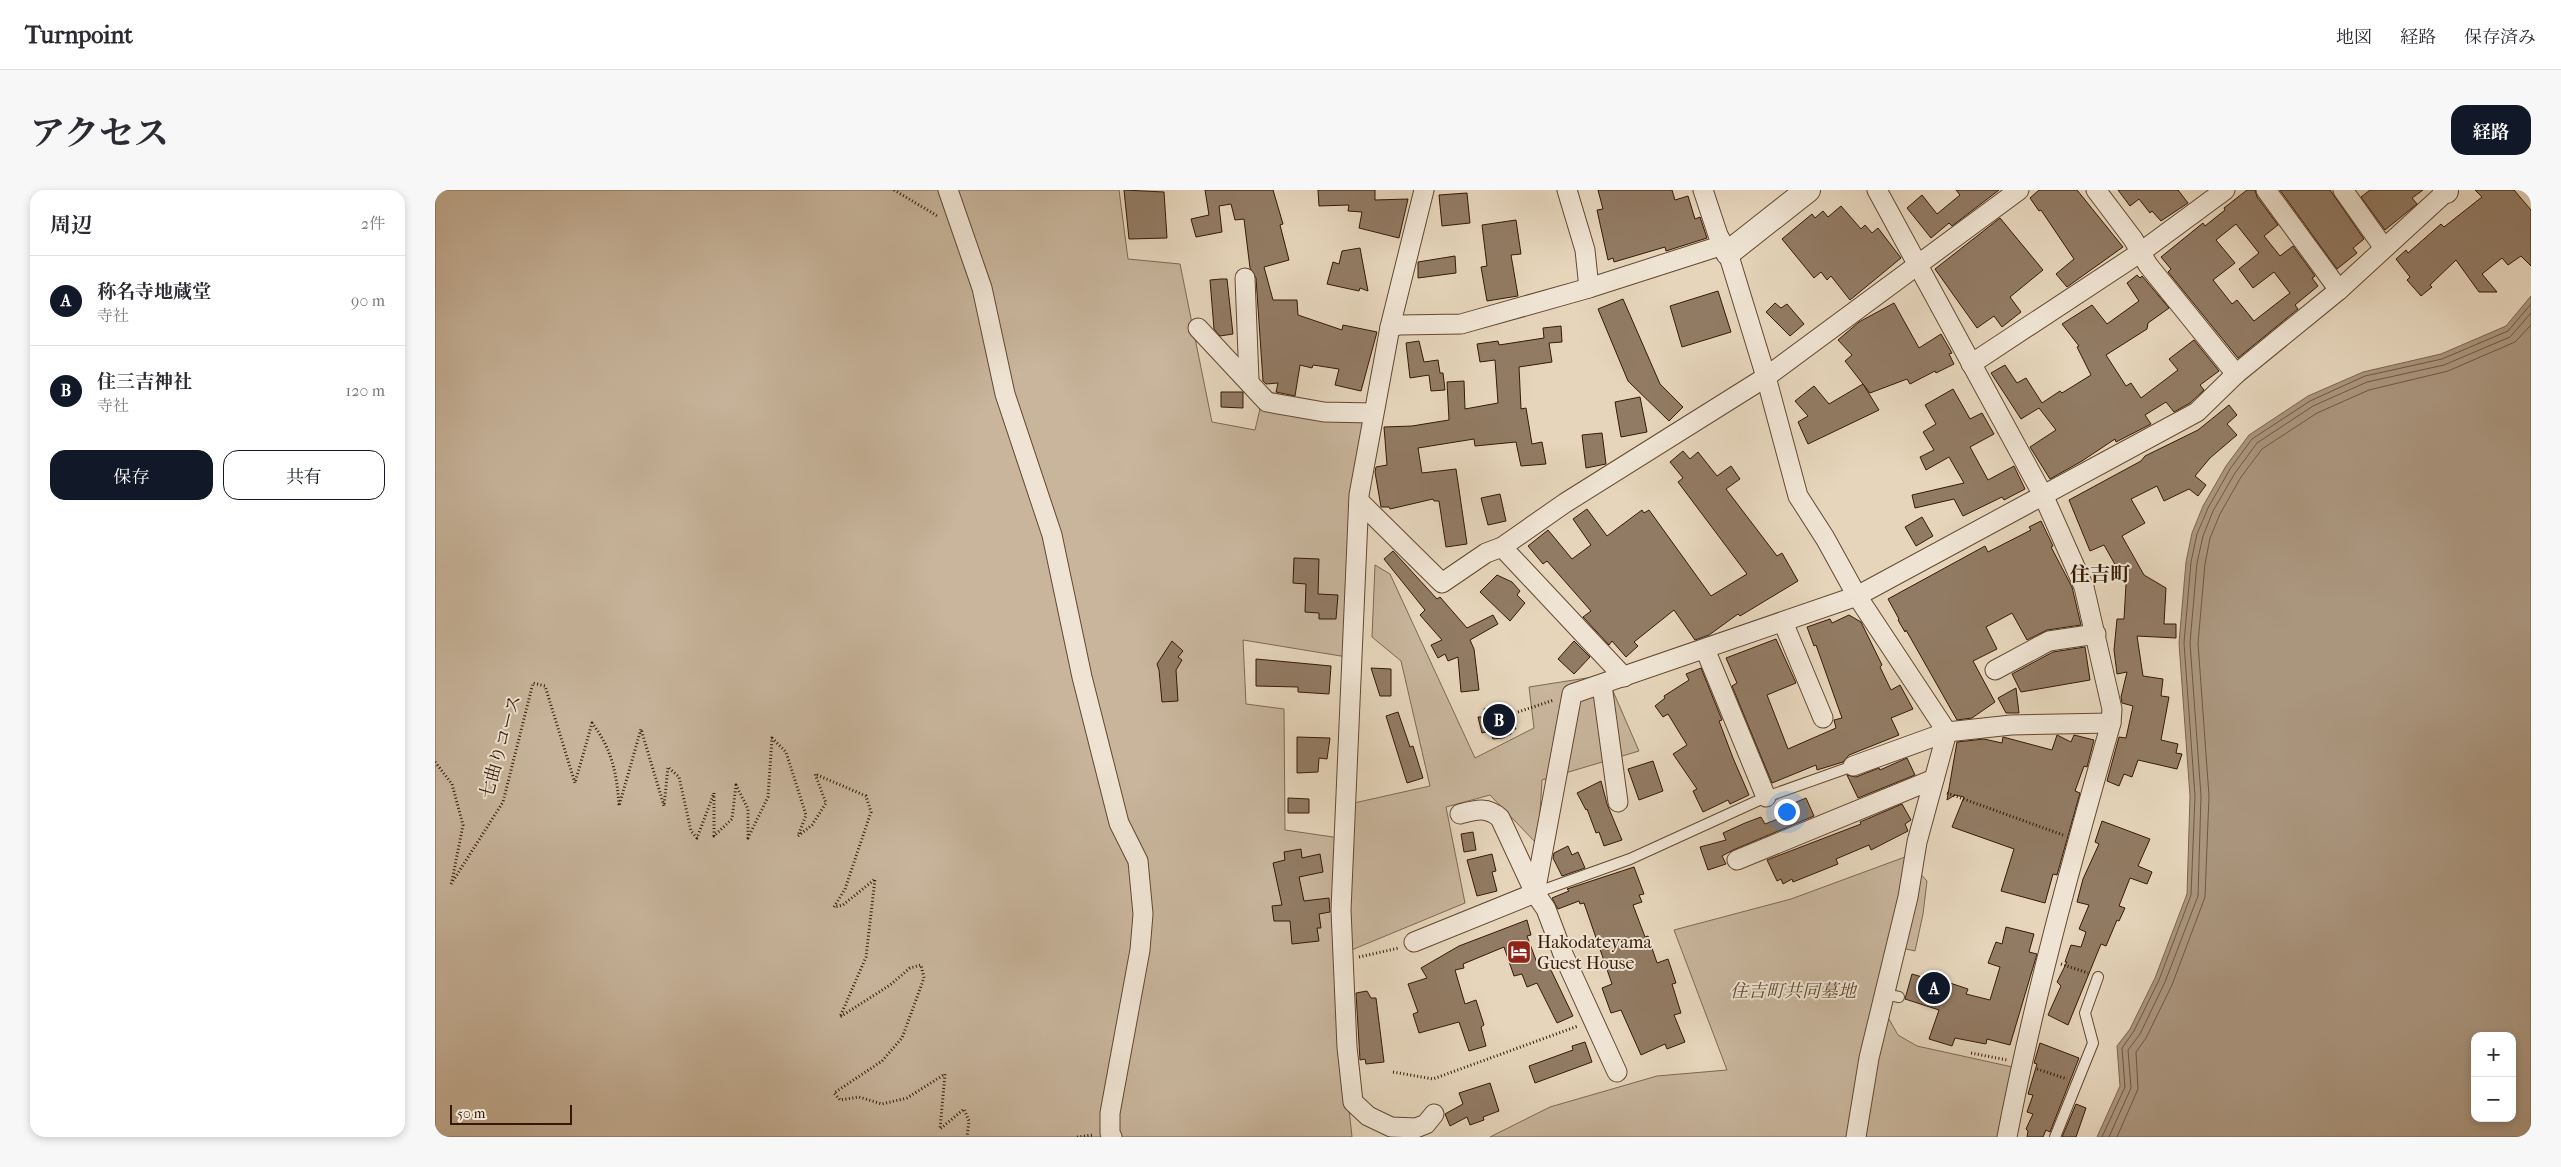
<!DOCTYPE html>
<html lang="ja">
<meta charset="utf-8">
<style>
body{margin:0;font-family:"IM FELL French Canon","Noto Serif JP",serif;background:#f7f7f7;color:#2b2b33}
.controls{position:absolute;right:15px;bottom:15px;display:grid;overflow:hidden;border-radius:10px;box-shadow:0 2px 8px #0003}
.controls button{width:45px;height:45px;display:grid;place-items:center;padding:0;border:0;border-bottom:1px solid #e1e1e2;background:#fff;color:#2b2b33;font:25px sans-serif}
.scale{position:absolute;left:15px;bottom:12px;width:122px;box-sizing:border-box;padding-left:5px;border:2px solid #361905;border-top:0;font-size:14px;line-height:18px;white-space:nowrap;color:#361905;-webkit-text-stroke:4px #efe4d3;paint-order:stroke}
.you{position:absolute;left:1351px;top:621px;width:18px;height:18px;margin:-12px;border:4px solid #fff;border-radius:50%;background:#1a73e8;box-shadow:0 0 0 8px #1a73e833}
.badge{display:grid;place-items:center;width:32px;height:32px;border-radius:50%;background:#111827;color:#fff;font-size:16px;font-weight:700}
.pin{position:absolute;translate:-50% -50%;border:2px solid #fff;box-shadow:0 1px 5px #0006}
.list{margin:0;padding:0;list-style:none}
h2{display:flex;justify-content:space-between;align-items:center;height:65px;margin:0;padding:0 20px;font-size:21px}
h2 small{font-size:16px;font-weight:400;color:#7c7c81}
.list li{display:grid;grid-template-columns:32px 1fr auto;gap:15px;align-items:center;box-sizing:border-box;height:90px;padding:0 20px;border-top:1px solid #e1e1e2}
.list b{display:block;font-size:19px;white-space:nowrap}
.list p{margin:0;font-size:16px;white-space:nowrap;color:#7c7c81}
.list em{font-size:16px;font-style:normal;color:#7c7c81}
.actions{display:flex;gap:10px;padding:15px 20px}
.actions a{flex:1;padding:11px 0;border:1px solid #111827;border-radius:15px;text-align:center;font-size:18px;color:#111827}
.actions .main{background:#111827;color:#fff}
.map{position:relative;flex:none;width:2096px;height:947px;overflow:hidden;border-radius:15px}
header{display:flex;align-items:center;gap:30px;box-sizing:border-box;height:70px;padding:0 25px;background:#fff;border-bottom:1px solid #e1e1e2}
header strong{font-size:24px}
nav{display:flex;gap:28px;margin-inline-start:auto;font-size:18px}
.intro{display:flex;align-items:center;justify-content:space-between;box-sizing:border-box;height:120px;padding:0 30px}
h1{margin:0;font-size:35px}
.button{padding:12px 22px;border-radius:15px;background:#111827;color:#fff;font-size:18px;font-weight:700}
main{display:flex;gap:30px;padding:0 30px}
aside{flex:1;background:#fff;border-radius:15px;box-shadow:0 2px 8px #0003}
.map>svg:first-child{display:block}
</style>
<header>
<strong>Turnpoint</strong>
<nav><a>地図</a><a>経路</a><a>保存済み</a></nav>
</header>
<div class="intro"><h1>アクセス</h1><a class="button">経路</a></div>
<main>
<aside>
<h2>周辺<small>2件</small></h2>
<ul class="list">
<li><span class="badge">A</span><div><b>称名寺地蔵堂</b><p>寺社</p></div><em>90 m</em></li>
<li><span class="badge">B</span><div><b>住三吉神社</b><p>寺社</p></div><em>120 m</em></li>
</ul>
<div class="actions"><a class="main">保存</a><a>共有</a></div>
</aside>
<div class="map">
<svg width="2096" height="947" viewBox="0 0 2096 947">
<rect width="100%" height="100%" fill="#e6d5bb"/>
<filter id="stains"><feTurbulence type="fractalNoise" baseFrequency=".004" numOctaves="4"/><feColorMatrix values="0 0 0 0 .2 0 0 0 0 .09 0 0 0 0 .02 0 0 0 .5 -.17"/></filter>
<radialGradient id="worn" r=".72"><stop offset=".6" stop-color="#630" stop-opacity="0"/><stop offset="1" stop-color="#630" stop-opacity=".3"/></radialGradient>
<!-- green -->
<g fill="#c8b59c" stroke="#7f6750">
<polygon points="0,0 684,0 693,69 745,74 777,232 820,240 825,219 888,229 930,232 912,467 808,450 811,514 849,519 850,640 905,648 910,615 995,596 966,471 937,447 940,375 955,384 1040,568 1099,538 1094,497 1171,485 1204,561 1107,590 1103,655 1055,605 1011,617 1030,713 902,766 907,854 917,947 0,947"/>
<polygon points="1470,667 1492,691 1488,724 1480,761 1458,756 1446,815 1463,845 1482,856 1582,878 1568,947 1055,947 1115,917 1222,886 1292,880 1239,740 1356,709"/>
</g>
<!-- water -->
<path fill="#aa957d" stroke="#7c634d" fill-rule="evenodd" d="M2096 106V947H1662L1685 896 1682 856 1695 839 1720 788 1752 704 1755 606 1744 453 1751 372 1757 343 1768 316 1791 276 1814 245 1873 206 1928 182 2006 164 2071 136ZM2040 846H2077V928H2040Z"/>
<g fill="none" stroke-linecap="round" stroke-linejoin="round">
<!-- shore -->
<g stroke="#705741" stroke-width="1">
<polyline points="1667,947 1690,897 1687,858 1699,841 1724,790 1756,705 1760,606 1749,453 1756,372 1762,344 1773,318 1795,279 1817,249 1875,211 1930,186 2007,169 2073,141 2096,114"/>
<polyline points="1674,947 1696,898 1693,860 1705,844 1730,792 1763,706 1766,606 1755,453 1762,373 1768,346 1778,321 1800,283 1822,253 1878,216 1932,192 2009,175 2075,147 2096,123"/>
<polyline points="1682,947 1703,899 1701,862 1711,848 1737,795 1770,707 1774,606 1763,453 1770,374 1775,348 1785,324 1806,287 1827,259 1882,223 1934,200 2013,181 2080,152 2096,135"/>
</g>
</g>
<!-- building -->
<g fill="#927b64" stroke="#361905" fill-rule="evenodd">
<polygon points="689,0 729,2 732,48 694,49"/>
<polygon points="770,0 838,0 848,34 845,35 854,70 829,77 838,110 862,110 863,125 907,140 908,135 942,142 926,201 900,195 904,179 878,175 877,178 865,175 860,206 841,202 843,193 831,194 828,191 821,88 815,78 809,29 800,30 796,14 784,16 787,42 761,47 756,29 774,25"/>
<polygon points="883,0 940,0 940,10 973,9 964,48 924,38 927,22 913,21 914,15 884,16"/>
<polygon points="1163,0 1237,0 1240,10 1253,6 1260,29 1265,27 1272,48 1231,61 1230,57 1179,72 1178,68 1173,70 1162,20 1168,19"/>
<polygon points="1521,0 1564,0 1517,36 1514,33 1496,48 1472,18 1487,5 1502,24 1525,5"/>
<polygon points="1604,0 1642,0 1688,57 1632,97 1621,84 1639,69 1606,20 1604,21 1595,8"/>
<polygon points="1683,0 1743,0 1753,13 1726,31 1717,21 1715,23 1704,9 1695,16"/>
<path d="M1812 0H1820L1822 7 1843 35 1829 46 1845 66 1858 56 1880 86 1877 88 1883 96 1860 115 1863 119 1803 168 1733 82 1736 79 1726 67 1768 33 1770 36 1790 20 1789 18ZM1801 34 1824 63 1804 79 1818 98 1839 82 1855 103 1819 131 1802 110 1797 114 1778 90 1800 73 1781 50Z"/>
<polygon points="1845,0 1895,0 1929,49 1918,58 1922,63 1902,79"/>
<polygon points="1935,0 1988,0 1977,8 1982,14 1950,40 1926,7"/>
<polygon points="2040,0 2079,0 2096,20 2096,76 2086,66 2073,75 2067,68 2047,84 2062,102 2044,102 2021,70 1995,95 1997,97 1986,106 1972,90 1975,87 1961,69 1971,60 1973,63 2006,34 2009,37 2047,7"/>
<polygon points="1032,3 1035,33 1007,36 1004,5"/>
<polygon points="1406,16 1426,39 1430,35 1437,43 1443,38 1466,68 1415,110 1396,86 1392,90 1386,82 1379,88 1347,49 1377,24 1380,28 1388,21 1393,27"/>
<polygon points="1565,28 1608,80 1575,107 1586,122 1567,137 1559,126 1542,138 1500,79"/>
<polygon points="1081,30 1086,64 1076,65 1083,106 1052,111 1046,77 1052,76 1047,35"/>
<polygon points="925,58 933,101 925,98 924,101 892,94 898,72 904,74 907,61"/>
<polygon points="1020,66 1021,83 983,88 983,72"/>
<polygon points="1702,85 1705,88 1707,86 1734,118 1713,133 1712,139 1671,165 1691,196 1696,193 1706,208 1743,180 1734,169 1759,150 1784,181 1765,195 1769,200 1755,213 1739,222 1731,212 1710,225 1716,234 1681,252 1680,249 1647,271 1615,289 1595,257 1621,240 1604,218 1586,229 1556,183 1570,175 1582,193 1591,188 1607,213 1625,201 1627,203 1656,185 1642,157 1644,156 1627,134 1657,115 1672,134 1704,111 1692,93"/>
<polygon points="786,89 792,89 798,144 785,146 779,139 775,90"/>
<polygon points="1283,101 1296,142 1247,157 1235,116"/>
<polygon points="1188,109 1225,194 1248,217 1234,231 1193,191 1163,119"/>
<polygon points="1340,113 1346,118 1352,114 1369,134 1355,146 1331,122"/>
<polygon points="1459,113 1484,158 1506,144 1517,163 1514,164 1519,174 1501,183 1500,181 1475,194 1472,189 1435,203 1410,171 1417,165 1403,150 1424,132"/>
<polygon points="1126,136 1127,152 1114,153 1117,172 1084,177 1086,219 1091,218 1097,254 1107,252 1111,274 1086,276 1081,252 1040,256 1039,249 983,258 987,283 1021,279 1032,354 1011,357 1004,311 999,311 998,309 955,319 954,317 946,317 940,282 941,277 952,275 949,237 977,236 1014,230 1012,192 1029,191 1030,219 1063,213 1060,170 1045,172 1042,154 1063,151 1064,155 1109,148 1108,138"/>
<polygon points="984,151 989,172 1003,170 1005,183 1008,183 1010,200 996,201 994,185 975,188 971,153"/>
<polygon points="1428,194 1444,220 1373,254 1363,232 1373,226 1360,211 1379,196 1394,214"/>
<polygon points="1518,199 1535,229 1547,223 1559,244 1535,257 1553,290 1579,276 1590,299 1569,310 1567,307 1528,326 1519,309 1480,318 1477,305 1529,293 1514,267 1491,280 1485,267 1499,260 1488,242 1501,234 1490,215"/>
<polygon points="786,202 808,202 808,218 786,217"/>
<polygon points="1205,207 1212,242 1186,247 1180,212"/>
<polygon points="1794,215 1802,225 1792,234 1802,245 1775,268 1760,286 1771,295 1763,306 1754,299 1729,311 1722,296 1696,309 1710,333 1687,346 1709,385 1731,398 1729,434 1741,434 1741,448 1702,446 1708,486 1728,489 1726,506 1734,507 1726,550 1743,554 1741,563 1747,564 1742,579 1703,570 1697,587 1689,584 1684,596 1672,591 1684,547 1691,548 1698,516 1687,513 1686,507 1692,482 1682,484 1679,460 1682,429 1689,429 1691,394 1669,355 1655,361 1634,310 1706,271 1710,266 1763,240"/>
<polygon points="1167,243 1171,274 1151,278 1147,245"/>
<polygon points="1248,261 1255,269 1263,262 1282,286 1296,276 1305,289 1291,299 1342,366 1347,363 1363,391 1305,426 1303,424 1274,445 1260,450 1239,420 1199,452 1203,456 1191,467 1177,451 1174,455 1148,427 1156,421 1112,371 1108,374 1093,356 1113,340 1137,369 1156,355 1138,329 1152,319 1172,346 1207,320 1209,323 1214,320 1276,406 1312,384 1243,292 1248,288 1235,272"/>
<polygon points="1065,304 1071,331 1053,335 1046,308"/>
<polygon points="1487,327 1498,346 1481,356 1470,337"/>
<polygon points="1606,331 1618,356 1616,357 1637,397 1646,435 1612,440 1592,450 1577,423 1551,437 1562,459 1538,471 1560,512 1537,528 1522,530 1471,440 1470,442 1463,430 1464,429 1453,409 1550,356 1553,362 1596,340 1594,337"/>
<polygon points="958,361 1002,409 1005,407 1032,438 1058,425 1063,434 1035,450 1039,459 1044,500 1026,502 1023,467 1013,471 1010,464 1003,468 996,455 1007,450 985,425 990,420 949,369"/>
<polygon points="859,368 884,369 883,404 903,405 901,429 884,429 884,423 870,422 871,394 858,393"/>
<polygon points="1062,385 1077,392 1085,401 1082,405 1090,413 1075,431 1045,402"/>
<polygon points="1414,425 1426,432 1447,475 1445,477 1456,500 1465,495 1478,519 1456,528 1464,545 1414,565 1408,572 1382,580 1381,575 1337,593 1297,496 1302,493 1291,468 1341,449 1361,493 1332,505 1353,559 1401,538 1399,530 1407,528 1381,455 1379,456 1372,437 1395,429 1397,433"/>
<polygon points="737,451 748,461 743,467 747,470 741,480 743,511 727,512 724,480 722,474"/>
<polygon points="1139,451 1155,467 1139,484 1123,469"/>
<polygon points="1650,457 1655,490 1586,502 1577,484 1618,462"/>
<polygon points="821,469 896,476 894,504 863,502 863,497 821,496"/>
<polygon points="936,478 956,479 956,506 945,506"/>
<polygon points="1266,478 1287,530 1284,531 1298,568 1314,605 1295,614 1293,610 1268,622 1258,601 1262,599 1238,564 1252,555 1233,524 1228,527 1220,516 1230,508 1229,506 1254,490 1251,484"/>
<polygon points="1581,498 1584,523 1571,523 1563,508"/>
<polygon points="1068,514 1070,518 1073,516 1081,539 1077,539 1076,544 1068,548 1058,549 1055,541 1047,543 1043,527 1051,527 1049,519"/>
<polygon points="963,522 975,557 978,556 988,588 972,593 951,526"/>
<polygon points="1622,545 1636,552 1639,545 1659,550 1652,577 1649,576 1640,601 1645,603 1622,685 1618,684 1610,713 1566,701 1579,659 1517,637 1529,607 1520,605 1512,610 1522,552 1549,549 1567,553 1568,547 1617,560"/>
<polygon points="862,547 895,548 892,569 884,568 883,582 862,583"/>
<polygon points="1472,568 1480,585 1423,608 1412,585 1421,587 1444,578 1445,580"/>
<polygon points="1218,571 1228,601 1204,610 1193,579"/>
<polygon points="1166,591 1172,614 1187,650 1169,656 1164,642 1161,643 1152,619 1151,620 1142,603"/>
<polygon points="853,608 874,609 874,623 853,623"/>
<polygon points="1371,608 1379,626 1298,660 1287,666 1291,674 1273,680 1265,657 1291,650 1288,643 1310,633 1326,627 1330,634 1348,627 1345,619"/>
<polygon points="1467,614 1476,630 1470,634 1473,641 1436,660 1434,655 1401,669 1403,674 1358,692 1357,689 1348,694 1346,689 1342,691 1332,670 1426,634 1425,632"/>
<polygon points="1667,631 1715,649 1703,676 1717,682 1712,694 1695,688 1684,716 1690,718 1684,731 1682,730 1671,756 1666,754 1633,835 1613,825 1626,796 1622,792 1632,772 1630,772 1636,755 1646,757 1651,742 1644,739 1654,715 1642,712 1648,689 1664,654 1660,652"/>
<polygon points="1038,642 1041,660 1029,662 1026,644"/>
<polygon points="1133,656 1137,665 1143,662 1150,678 1127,686 1118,668 1119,663"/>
<polygon points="866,659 867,668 885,664 888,682 864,687 869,711 894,708 895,722 884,724 886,738 882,738 884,751 857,754 855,731 839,731 837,716 847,715 838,673 850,670 849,662"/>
<polygon points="1057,664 1061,681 1057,682 1062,701 1042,706 1032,670"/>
<polygon points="1199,677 1209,704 1204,705 1207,712 1198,715 1210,747 1213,746 1222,773 1233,769 1241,793 1237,794 1246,823 1239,825 1250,852 1232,859 1230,854 1206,865 1186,820 1176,823 1167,798 1177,794 1149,713 1145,714 1144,711 1123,719 1117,708 1134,701 1132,699"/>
<polygon points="1092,730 1096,745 1092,746 1105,781 1114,776 1138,826 1122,833 1102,793 1092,797 1087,784 1079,786 1069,757 1028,774 1029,778 1020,780 1030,814 1041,810 1049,835 1046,837 1051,856 1034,861 1024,832 984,843 978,824 983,822 973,794 992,788 986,778 1024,756"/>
<polygon points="1571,737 1599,744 1594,762 1602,764 1575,855 1552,849 1551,854 1520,848 1517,856 1494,849 1504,820 1470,809 1477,784 1487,787 1488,784 1533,799 1531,804 1555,810 1565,777 1553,773 1561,752 1567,754"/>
<polygon points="932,801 936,808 941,808 949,872 931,874 930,869 925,870 921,803"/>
<polygon points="1150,852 1157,872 1100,893 1094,876 1138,860 1137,856"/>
<polygon points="1605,853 1644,868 1615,942 1611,940 1608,947 1592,947 1593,941 1591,939 1598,924 1592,922 1598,905 1593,904 1602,874 1599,873"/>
<polygon points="1055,893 1064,921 1048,927 1049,930 1035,935 1032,927 1015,936 1010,924 1028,914 1024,903"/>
<polygon points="1641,914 1651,918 1641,947 1627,947"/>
</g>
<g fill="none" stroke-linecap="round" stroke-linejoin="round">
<defs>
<g id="service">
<polyline points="1100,703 1195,669 1331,607 1418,576"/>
<polyline points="1449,804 1464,807"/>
<polyline points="1620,947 1658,853 1650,823 1663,787"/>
</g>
<g id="minor">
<polyline points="513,0 547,98 570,204 617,345 647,487 684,633 703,671 708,724 705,760 675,923 675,943 677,947"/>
<polyline points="989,0 955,137 924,305 906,720 912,857 918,912 933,926 956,937 981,938 991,934 999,924"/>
<polyline points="1132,0 1150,60 1154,98"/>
<polyline points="1268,0 1283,45 1293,63 1331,187 1363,306 1390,348 1422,406 1512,542 1482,652 1473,707 1434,868 1421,947"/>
<path d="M1442 0 1609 307 1649 397 1677 519 1676 533C1637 670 1599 807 1572 947"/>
<polyline points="1661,0 1698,49 1713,75 1801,184"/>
<polyline points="1831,0 1904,100"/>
<polyline points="1908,0 1949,58"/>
<polyline points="810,88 814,190"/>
<polyline points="955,137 965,135 1026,134 1154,98 1288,55"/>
<polyline points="763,138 832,212 889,222 938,223"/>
<polyline points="1536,174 1706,62 1790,0"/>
<polyline points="924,311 1007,393 1051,363 1067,357 1130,313 1331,187 1584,0"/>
<polyline points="1067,357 1189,487"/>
<polyline points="1348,432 1388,528"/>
<polyline points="1270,459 1331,607"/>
<polyline points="1560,480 1614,451 1661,444"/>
<polyline points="1167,495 1183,612"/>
<polyline points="1418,576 1512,542 1576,535 1676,533"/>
<path d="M1025 624C1040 620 1052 616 1065 628L1100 703 1111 719 1128 764 1182 882"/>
<polyline points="1302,670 1499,589"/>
<polyline points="1100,703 1137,504 1422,406 1762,222 1801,184 1904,100 2013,0"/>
<polyline points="979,752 1100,703"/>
</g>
<g id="tertiary">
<polyline points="2010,0 2011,1"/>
<polyline points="1293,63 1373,0"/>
</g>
</defs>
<!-- service casing -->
<use href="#service" stroke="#624832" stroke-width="12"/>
<!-- minor casing -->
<use href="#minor" stroke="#624832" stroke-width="21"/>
<!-- tertiary casing -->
<use href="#tertiary" stroke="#624832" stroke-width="26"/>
<!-- path -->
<g stroke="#361905" stroke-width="3" stroke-dasharray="1 2.5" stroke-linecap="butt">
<polyline points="459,0 504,27"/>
<polyline points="1083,522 1119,510"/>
<polyline points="0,572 17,594 28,635 17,691"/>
<polyline points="1512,603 1628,645"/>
<path d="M16 694 68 612 98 493 110 496 140 593 157 533C177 559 182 584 184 616L206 539 229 616 233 577 244 587 256 641 262 648 279 603V646L297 629 301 595 313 619V648L333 607 337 548 351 562 371 625 363 646 377 635 391 613 380 584 431 606 436 622 410 699 399 717 408 715 440 689 431 767 405 827 455 795 475 778 486 775 489 788 467 848 447 871 399 903 405 910 424 907 447 914 472 908 510 884 505 939 529 919 534 931 532 947"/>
<polyline points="924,767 964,758"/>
<polyline points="1626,774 1653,783"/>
<polyline points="1536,863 1572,870"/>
<polyline points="1602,879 1632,889"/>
<polyline points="958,882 998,889 1143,836"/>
<polyline points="642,947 658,945"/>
</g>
<!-- service -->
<use href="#service" stroke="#efe4d3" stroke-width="10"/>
<!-- minor -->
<use href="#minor" stroke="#efe4d3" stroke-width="19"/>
<!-- tertiary -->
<use href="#tertiary" stroke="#efe4d3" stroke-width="24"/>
</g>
<!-- icons -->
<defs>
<symbol id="hotel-square" viewBox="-11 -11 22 22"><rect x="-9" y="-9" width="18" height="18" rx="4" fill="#8f2418" stroke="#efe4d3"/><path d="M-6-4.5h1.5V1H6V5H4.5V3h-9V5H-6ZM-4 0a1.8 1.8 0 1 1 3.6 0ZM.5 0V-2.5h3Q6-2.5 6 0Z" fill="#fff"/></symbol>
</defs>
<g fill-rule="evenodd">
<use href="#hotel-square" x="1070" y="748" width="28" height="28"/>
</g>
<g text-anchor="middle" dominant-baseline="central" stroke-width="4" stroke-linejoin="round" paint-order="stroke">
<!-- street labels -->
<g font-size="18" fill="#361905" stroke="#efe4d3">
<text transform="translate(66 557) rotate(-74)">七曲りコース</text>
</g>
<!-- poi labels -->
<g font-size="18" fill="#361905" stroke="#efe4d3" text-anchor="start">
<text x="1102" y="752">Hakodateyama<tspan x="1102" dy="21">Guest House</tspan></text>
</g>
<!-- park labels -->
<g font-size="18" font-style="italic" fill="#624832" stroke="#efe4d3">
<text x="1358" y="801">住吉町共同墓地</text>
</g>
<!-- quarter labels -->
<g font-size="20" font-weight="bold" fill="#361905" stroke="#efe4d3">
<text x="1665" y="384">住吉町</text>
</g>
</g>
<rect width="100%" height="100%" filter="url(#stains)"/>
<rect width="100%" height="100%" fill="url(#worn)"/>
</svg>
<div class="controls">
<button>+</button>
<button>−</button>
</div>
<div class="scale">50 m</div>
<div class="you"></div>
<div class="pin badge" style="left:1499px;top:798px">A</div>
<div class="pin badge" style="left:1064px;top:530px">B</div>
</div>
</main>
